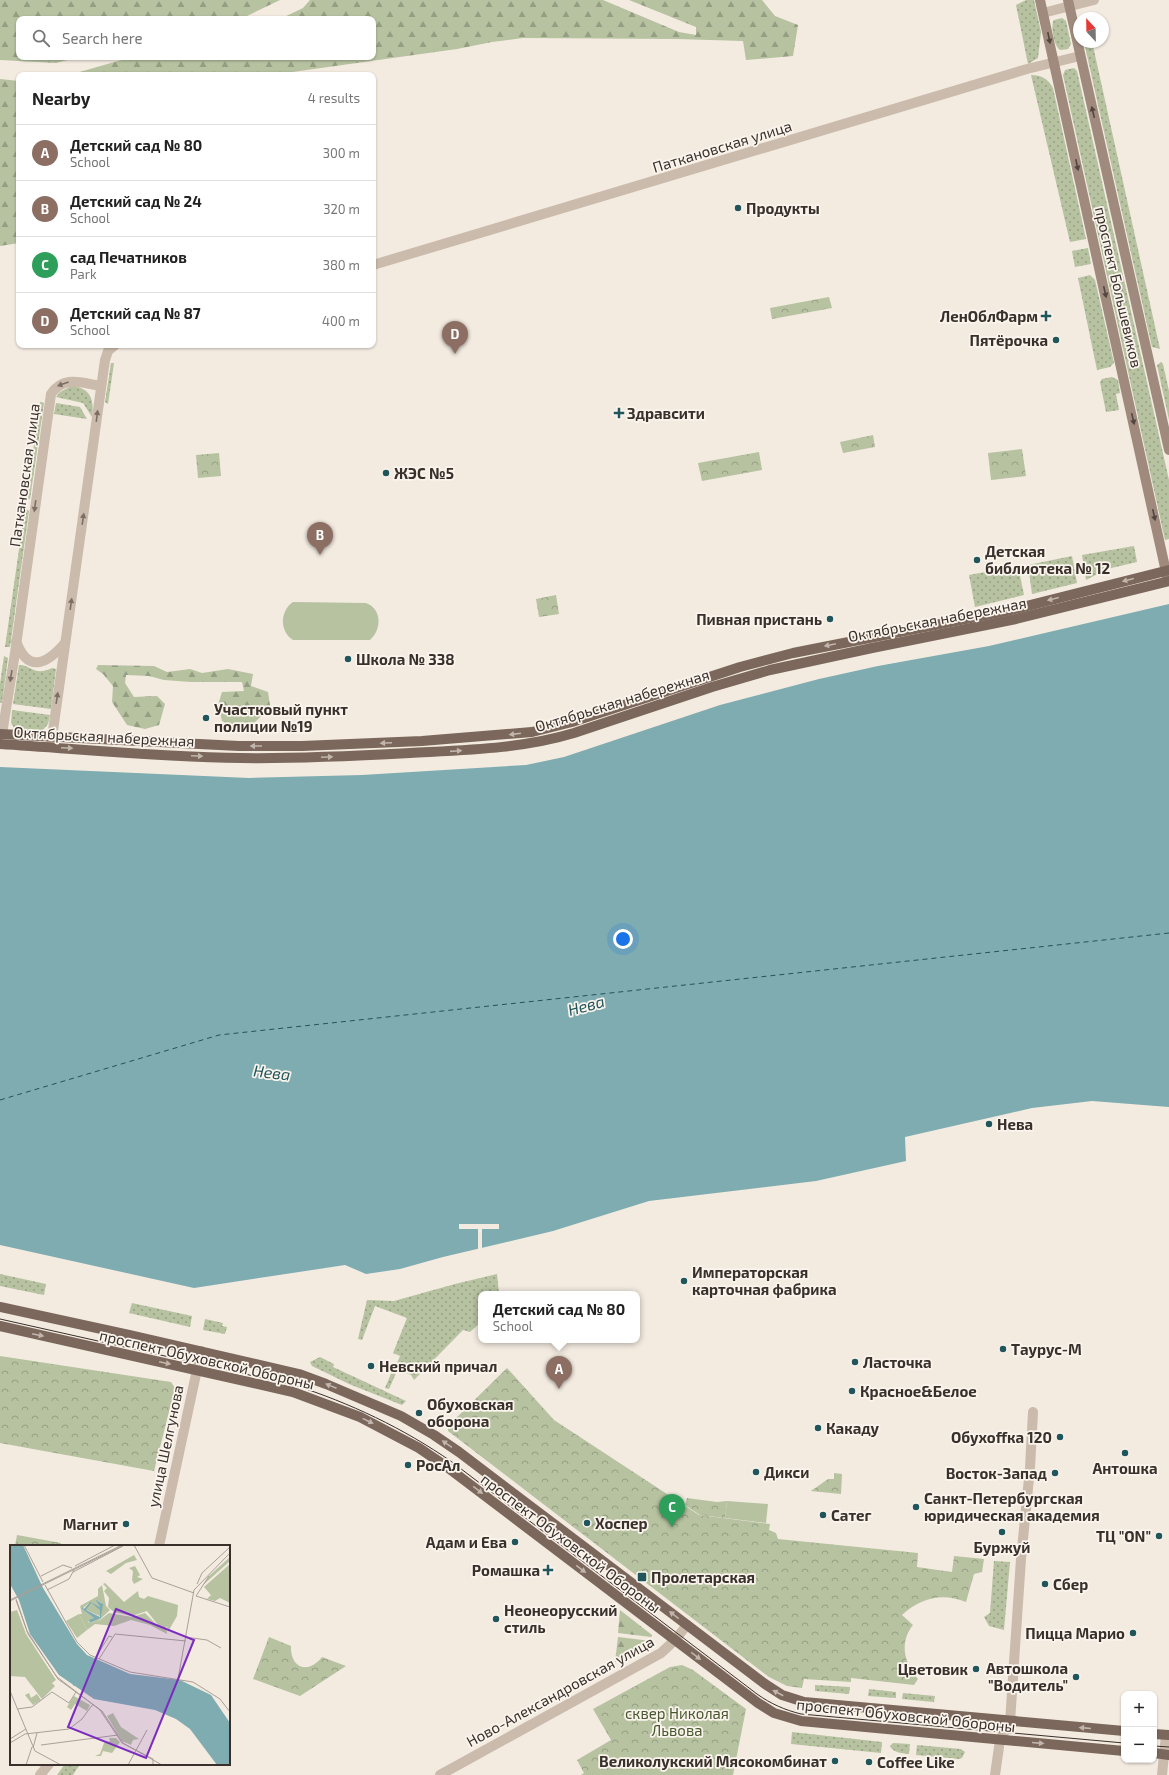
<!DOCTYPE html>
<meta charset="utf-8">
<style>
body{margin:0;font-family:"Exo 2",sans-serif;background:#f6f6f6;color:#222}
.controls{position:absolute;right:12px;bottom:12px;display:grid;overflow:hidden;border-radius:8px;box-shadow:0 1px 3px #0004}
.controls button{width:36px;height:36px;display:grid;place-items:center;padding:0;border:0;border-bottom:1px solid #e0e0e0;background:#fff;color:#222;font:20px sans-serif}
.compass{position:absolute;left:1073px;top:12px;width:36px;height:36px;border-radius:50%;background:#fff;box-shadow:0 1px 3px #0004;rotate:338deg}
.you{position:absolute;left:623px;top:939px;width:14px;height:14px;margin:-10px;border:3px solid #fff;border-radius:50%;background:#1a73e8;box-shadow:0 0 0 6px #1a73e833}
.badge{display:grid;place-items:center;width:26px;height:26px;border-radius:50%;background:#1a73e8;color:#fff;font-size:13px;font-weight:700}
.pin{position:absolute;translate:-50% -33px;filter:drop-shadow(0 1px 2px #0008)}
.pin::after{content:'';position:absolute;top:21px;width:14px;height:12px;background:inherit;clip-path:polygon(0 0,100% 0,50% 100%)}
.popup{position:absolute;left:478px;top:1291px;width:162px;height:52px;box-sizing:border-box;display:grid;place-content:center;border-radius:8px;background:#fff;filter:drop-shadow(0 1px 3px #0005);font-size:13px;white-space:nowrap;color:#767676}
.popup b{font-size:15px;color:#222}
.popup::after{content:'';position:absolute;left:50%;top:100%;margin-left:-8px;border:8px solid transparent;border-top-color:#fff}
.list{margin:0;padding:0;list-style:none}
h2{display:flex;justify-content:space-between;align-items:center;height:52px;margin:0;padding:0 16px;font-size:17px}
h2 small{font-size:13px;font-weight:400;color:#767676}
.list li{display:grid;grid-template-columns:26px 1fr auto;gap:12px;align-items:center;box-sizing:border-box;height:56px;padding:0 16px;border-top:1px solid #e0e0e0}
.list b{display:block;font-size:15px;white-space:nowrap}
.list p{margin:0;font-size:13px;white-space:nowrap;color:#767676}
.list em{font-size:13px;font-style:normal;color:#767676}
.icon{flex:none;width:22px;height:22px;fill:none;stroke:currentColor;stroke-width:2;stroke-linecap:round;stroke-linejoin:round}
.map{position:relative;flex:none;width:1169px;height:1775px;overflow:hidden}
.search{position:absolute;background:#fff;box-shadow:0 1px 3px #0004;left:16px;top:16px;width:360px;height:44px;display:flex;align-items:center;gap:10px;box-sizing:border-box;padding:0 14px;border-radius:8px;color:#767676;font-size:15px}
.panel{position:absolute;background:#fff;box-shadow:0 1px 3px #0004;left:16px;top:72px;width:360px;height:276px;border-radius:8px}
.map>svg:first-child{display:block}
</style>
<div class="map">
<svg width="1169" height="1775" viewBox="0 0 1169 1775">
<defs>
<pattern id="grass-dots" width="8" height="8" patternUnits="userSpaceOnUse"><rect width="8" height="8" fill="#b6c2a0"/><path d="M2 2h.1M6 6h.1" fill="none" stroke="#959e83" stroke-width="1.8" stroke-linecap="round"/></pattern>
<pattern id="forest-firs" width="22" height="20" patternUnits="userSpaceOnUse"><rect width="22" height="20" fill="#b6c2a0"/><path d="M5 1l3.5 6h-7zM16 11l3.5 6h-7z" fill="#959e83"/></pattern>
<pattern id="park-crowns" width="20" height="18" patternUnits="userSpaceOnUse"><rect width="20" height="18" fill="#b6c2a0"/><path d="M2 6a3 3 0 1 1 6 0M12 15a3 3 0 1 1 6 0" fill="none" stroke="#959e83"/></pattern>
</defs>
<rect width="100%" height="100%" fill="#f3ebe0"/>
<!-- grass -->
<g fill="url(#grass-dots)">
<polygon points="1026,0 1034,0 1041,32 1038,58 1028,64 1016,5"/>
<path d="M1062 18 1066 21 1071 44 1068 49 1060 50C1054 46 1050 26 1054 20Z"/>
<polygon points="1084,42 1092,42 1093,46 1160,349 1152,347"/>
<polygon points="1074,68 1077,71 1169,480 1169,539 1165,540 1063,75 1065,70"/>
<path d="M1031 75C1042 75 1048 79 1053 88L1086 239 1070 242Z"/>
<polygon points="1088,248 1091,264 1075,267 1072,251"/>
<polygon points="1090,275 1095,280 1114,363 1110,367 1097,370 1078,278"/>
<polygon points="1161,362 1163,364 1169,391 1169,420 1157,365"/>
<polygon points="111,363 114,363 108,404 105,402"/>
<polygon points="1112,377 1118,380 1120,393 1116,394 1119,410 1106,412 1100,382 1102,379"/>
<path d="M71 386C90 387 95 400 92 417L83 403 56 397 60 392Z"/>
<polygon points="40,402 44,403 30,499 26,500"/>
<polygon points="56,403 80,407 87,419 54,414"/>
<polygon points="25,508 29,511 10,647 5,647"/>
<polygon points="1134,546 1137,562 1107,569 1086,580 1082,555"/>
<polygon points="1072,556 1077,583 1032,594 1028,565"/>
<polygon points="1018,566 1024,595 975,607 969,575"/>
<polygon points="4,656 8,658 2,703 0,703 0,684"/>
<path d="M19 665C30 664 34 677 52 668L56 669 51 709 13 704Z"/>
<polygon points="12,710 50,715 48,724 42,731 16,731 11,723"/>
<polygon points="0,1274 46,1284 44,1295 0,1286"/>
<polygon points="497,1274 499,1294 481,1294 481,1322 470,1332 463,1330 414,1380 411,1375 395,1368 400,1356 393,1353 407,1318 375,1306 362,1340 358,1339 367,1300 394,1301 455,1284"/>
<polygon points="132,1303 192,1316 190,1327 129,1313"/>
<polygon points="205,1319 223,1323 222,1326 227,1327 225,1334 203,1330"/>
<polygon points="320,1357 334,1364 333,1367 406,1401 402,1405 349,1384 312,1366 310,1362"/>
<polygon points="393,1369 397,1371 389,1389 385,1388"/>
<polygon points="994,1561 1010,1562 1004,1630 989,1626 984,1617 990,1613"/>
<polygon points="815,1685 850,1687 849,1694 815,1691"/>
<polygon points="869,1689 896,1692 896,1698 868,1696"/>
<polygon points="903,1693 935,1696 934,1702 902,1699"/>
<polygon points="792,1732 882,1742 881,1753 791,1744"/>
<path d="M893 1743 910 1744 909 1754C902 1753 893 1753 890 1746Z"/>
<polygon points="917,1745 961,1749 965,1752 962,1758 959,1759 916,1755"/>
<polygon points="65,1764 80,1764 73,1775 57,1775"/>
</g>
<!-- forest -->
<g fill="url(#forest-firs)">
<polygon points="0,0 280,0 247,16 236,19 19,19 19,57 79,57 56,63 0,60"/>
<polygon points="310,0 603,0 679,32 696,35 696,27 629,0 762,0 775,16 798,25 793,56 746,60 743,41 677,39 523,38 492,42 457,49 271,75 69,75 132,57 373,57 373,19 280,19 303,8"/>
<polygon points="0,79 19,81 19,243 0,246"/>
<path d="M98 665 154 666 167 672 190 669 202 673 228 669 253 674 251 686 268 692 270 705C264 713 252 729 240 729 235 728 227 723 222 721L218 705 222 692 244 691 242 682H191L164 680 149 676 126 675 125 683 134 697 157 696 165 704 159 725 145 729 127 725 112 702 113 686 103 674 96 669Z"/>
<polygon points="620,1610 652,1635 651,1637 618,1633"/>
<polygon points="618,1637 651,1641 651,1642 615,1662"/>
</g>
<!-- park -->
<g fill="url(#park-crowns)">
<polygon points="829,297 832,308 772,319 770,308"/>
<polygon points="873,435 875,447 843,453 840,442"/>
<polygon points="1022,449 1026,476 991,480 988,453"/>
<polygon points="759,452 762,470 702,481 698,463"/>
<polygon points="219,453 221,476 198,478 196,455"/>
<polygon points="556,595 559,614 539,617 536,599"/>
<polygon points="0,1356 171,1382 175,1388 154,1471 0,1443"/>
<path d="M507 1368 554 1420 699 1515 770 1524 769 1530 776 1533 778 1539 918 1553 917 1567 952 1572 954 1556 984 1559 982 1572 974 1574 966 1602C942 1592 920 1598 902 1615L913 1625C899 1642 904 1664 918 1679L914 1685 851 1678V1682L804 1679 802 1688 787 1686 769 1677 448 1431V1426Z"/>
<polygon points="834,1473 842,1474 841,1494 811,1491 828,1479 834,1479"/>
<polygon points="687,1498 717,1502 727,1501 725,1518 700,1515 685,1505"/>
<polygon points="17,1535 61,1543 60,1546 15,1546"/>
<path d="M269 1637 291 1646C290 1668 308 1675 322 1657L346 1666 300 1696 253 1679Z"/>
<polygon points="682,1665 693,1670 746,1709 733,1775 581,1775 584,1773 577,1760 611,1740 593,1709 670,1667"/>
</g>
<!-- pitch -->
<g fill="#b6c2a0">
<path d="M293 602 366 603C382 609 382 629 370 640H293C279 631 280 611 293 602Z"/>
<polygon points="727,1501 768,1504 766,1523 725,1518"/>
</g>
<!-- water -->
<polygon fill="#7facb0" points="1169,604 1169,1107 1092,1101 1032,1108 905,1137 906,1161 816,1181 649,1201 553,1231 443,1257 400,1269 366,1274 345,1265 194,1288 0,1245 0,767 249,778 362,775 526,765 564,757 720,705 819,679 878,666 989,646"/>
<!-- pier -->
<polygon fill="#f3ebe0" points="459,1224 499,1224 499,1229 482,1229 482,1250 478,1250 478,1229 459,1229"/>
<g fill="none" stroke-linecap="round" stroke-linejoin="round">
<!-- ferry -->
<polyline stroke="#20555b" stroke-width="1" stroke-dasharray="5 4" stroke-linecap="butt" points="0,1100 219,1035 1169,933"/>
<!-- minor -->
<g stroke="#cbbbac" stroke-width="10">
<polyline points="1043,13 1094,0"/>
<polyline points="373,265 1027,69 1080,56"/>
<path d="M16 641C28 674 47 664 65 643"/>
<path d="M2 734 15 653 51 394C64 375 81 383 101 386"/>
<polyline points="51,745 105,360 108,351 115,345"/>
<polyline points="159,1546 201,1351"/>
<polyline points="40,1775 49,1764"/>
<polyline points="440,1775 661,1653 675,1640 687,1625"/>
<polyline points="995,1775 1000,1740 1010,1722 1021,1559 1030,1468 1033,1412"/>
<polyline points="1162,1775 1166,1735"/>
</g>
<!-- secondary -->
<g stroke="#9f8a7d" stroke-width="10">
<polyline points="1040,0 1168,581"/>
<polyline points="1068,0 1169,450"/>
</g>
<!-- primary -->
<g stroke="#7b675c" stroke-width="10">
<polyline points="0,734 239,746 302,746 422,741 532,732 572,722 740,667 793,653 1011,610 1169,570"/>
<path d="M0 744C80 749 161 757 241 758 297 759 354 756 410 753 465 750 521 749 574 733L712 687 770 670 872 648 1016 619 1169 581"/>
<polyline points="0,1307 129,1335 299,1374 326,1384 401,1416 434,1435 459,1452 765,1684 782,1695 804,1702 1124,1731"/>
<polyline points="0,1326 293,1392 360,1417 419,1448 447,1467 758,1703 774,1713 801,1721 1124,1751"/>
<polyline points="1154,1734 1169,1735"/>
<polyline points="1154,1753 1169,1755"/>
</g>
<!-- tram -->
<g stroke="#39302b" stroke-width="1">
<path d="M0 1319 294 1385C350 1403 403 1428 452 1462L757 1694C771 1704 785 1710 801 1714L1124 1743"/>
<polyline points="1154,1746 1169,1747"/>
</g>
</g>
<!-- one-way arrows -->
<defs><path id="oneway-solid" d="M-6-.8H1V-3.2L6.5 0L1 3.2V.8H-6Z"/></defs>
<g fill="#524640">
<use href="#oneway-solid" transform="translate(1049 38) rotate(78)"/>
<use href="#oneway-solid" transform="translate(1093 112) rotate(-103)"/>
<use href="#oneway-solid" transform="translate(1077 165) rotate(78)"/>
<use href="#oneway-solid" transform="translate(1105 292) rotate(77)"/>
<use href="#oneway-solid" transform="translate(1133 419) rotate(77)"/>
<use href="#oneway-solid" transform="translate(1154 515) rotate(78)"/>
</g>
<g fill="#7b6f65">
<use href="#oneway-solid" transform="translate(63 384) rotate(160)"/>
<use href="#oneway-solid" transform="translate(97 416) rotate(-83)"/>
<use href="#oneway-solid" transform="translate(35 506) rotate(98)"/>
<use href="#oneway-solid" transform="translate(83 519) rotate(-82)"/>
<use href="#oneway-solid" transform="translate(71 604) rotate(-82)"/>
<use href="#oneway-solid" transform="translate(11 676) rotate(99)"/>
<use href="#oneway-solid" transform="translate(57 698) rotate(-81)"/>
</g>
<g fill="#c1b5ac">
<use href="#oneway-solid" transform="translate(1128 580) rotate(166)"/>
<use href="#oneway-solid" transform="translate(1053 599) rotate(166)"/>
<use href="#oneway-solid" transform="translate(830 645) rotate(168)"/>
<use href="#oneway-solid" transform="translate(515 734) rotate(173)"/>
<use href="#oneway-solid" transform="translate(386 743) rotate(177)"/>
<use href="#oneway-solid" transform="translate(256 746) rotate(180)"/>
<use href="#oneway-solid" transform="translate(67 748) rotate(3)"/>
<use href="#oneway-solid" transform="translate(456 751) rotate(-4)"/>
<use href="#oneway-solid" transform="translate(197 756) rotate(2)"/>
<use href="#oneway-solid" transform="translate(327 757) rotate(-2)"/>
<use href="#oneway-solid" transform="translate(38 1335) rotate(12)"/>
<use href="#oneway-solid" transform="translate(165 1363) rotate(12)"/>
<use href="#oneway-solid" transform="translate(331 1386) rotate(-158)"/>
<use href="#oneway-solid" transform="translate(368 1421) rotate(26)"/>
<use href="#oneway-solid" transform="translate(447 1444) rotate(-146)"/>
<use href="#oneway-solid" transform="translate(478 1490) rotate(37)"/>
<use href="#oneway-solid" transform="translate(581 1569) rotate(37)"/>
<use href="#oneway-solid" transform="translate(674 1615) rotate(-142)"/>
<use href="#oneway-solid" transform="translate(696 1656) rotate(37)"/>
<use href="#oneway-solid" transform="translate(778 1693) rotate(-152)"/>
<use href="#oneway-solid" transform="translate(1085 1728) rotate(-175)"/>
<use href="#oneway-solid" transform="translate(1038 1743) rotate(5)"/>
</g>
<!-- markers -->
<g fill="#20555b" stroke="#faf4ed" stroke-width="1.5">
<circle cx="738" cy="208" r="4"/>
<path d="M1044 310h4v4h4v4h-4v4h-4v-4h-4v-4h4z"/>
<circle cx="1056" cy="340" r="4"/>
<path d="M617 407h4v4h4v4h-4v4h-4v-4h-4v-4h4z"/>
<circle cx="386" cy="473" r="4"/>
<circle cx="977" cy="560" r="4"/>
<circle cx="830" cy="619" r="4"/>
<circle cx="348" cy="659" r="4"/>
<circle cx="206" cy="718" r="4"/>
<circle cx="989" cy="1124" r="4"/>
<circle cx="684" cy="1281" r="4"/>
<circle cx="1003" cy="1349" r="4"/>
<circle cx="855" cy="1362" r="4"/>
<circle cx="371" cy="1366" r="4"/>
<circle cx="852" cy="1391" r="4"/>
<circle cx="419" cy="1413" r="4"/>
<circle cx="818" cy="1428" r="4"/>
<circle cx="1060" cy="1437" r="4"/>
<circle cx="1125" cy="1453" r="4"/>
<circle cx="408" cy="1465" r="4"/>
<circle cx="756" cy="1472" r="4"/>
<circle cx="1055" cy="1473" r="4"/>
<circle cx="916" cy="1507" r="4"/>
<circle cx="823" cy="1515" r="4"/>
<circle cx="587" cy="1523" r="4"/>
<circle cx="126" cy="1524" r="4"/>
<circle cx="1002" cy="1532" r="4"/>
<circle cx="1159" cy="1536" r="4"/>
<circle cx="515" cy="1542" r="4"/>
<path d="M546 1564h4v4h4v4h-4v4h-4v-4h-4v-4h4z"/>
<rect x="637" y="1572" width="10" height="10" rx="2"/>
<circle cx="1045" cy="1584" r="4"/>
<circle cx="496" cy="1619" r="4"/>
<circle cx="1133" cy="1633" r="4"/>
<circle cx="976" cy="1669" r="4"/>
<circle cx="1076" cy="1677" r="4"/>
<circle cx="835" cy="1761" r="4"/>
<circle cx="869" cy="1762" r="4"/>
</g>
<g text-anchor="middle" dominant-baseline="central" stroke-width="3.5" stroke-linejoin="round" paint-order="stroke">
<!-- street labels -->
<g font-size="15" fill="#39302b" stroke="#faf4ed">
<text transform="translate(722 146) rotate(-17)">Паткановская улица</text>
<text transform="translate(1119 287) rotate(77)">проспект Большевиков</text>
<text transform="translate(24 475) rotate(-82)">Паткановская улица</text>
<text transform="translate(937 619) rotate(-11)">Октябрьская набережная</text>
<text transform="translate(622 700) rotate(-17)">Октябрьская набережная</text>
<text transform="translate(104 736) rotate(3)">Октябрьская набережная</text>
<text transform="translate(207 1359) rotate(13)">проспект Обуховской Обороны</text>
<text transform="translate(165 1446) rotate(-78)">улица Шелгунова</text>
<text transform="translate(571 1543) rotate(37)">проспект Обуховской Обороны</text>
<text transform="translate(560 1691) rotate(-29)">Ново-Александровская улица</text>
<text transform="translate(906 1715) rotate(6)">проспект Обуховской Обороны</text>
</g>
<!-- poi labels -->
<g font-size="15" font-weight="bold" fill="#39302b" stroke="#faf4ed" text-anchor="start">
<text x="746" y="208">Продукты</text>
<text x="1038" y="316" text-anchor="end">ЛенОблФарм</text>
<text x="1048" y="340" text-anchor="end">Пятёрочка</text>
<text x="627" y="413">Здравсити</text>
<text x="394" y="473">ЖЭС №5</text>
<text x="985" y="551">Детская<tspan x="985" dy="17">библиотека № 12</tspan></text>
<text x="822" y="619" text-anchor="end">Пивная пристань</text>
<text x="356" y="659">Школа № 338</text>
<text x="214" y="709">Участковый пункт<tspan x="214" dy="17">полиции №19</tspan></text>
<text x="997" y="1124">Нева</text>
<text x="692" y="1272">Императорская<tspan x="692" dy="17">карточная фабрика</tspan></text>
<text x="1011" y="1349">Таурус-М</text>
<text x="863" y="1362">Ласточка</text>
<text x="379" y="1366">Невский причал</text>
<text x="860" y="1391">Красное&amp;Белое</text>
<text x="427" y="1404">Обуховская<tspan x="427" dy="17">оборона</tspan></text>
<text x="826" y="1428">Какаду</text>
<text x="1052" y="1437" text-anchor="end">Обухоffка 120</text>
<text x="416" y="1465">РосАл</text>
<text x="1125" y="1468" text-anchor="middle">Антошка</text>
<text x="764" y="1472">Дикси</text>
<text x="1047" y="1473" text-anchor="end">Восток-Запад</text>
<text x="924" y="1498">Санкт-Петербургская<tspan x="924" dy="17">юридическая академия</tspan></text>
<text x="831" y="1515">Сатег</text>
<text x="595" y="1523">Хоспер</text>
<text x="118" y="1524" text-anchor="end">Магнит</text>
<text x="1151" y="1536" text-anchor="end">ТЦ "ON"</text>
<text x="507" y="1542" text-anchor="end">Адам и Ева</text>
<text x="1002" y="1547" text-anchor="middle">Буржуй</text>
<text x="540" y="1570" text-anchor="end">Ромашка</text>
<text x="651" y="1577">Пролетарская</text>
<text x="1053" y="1584">Сбер</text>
<text x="504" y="1610">Неонеорусский<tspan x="504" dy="17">стиль</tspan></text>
<text x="1125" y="1633" text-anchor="end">Пицца Марио</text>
<text x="1068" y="1668" text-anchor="end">Автошкола<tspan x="1068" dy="17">"Водитель"</tspan></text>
<text x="968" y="1669" text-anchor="end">Цветовик</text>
<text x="827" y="1761" text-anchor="end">Великолукский Мясокомбинат</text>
<text x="877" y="1762">Coffee Like</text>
</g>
<!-- park labels -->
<g font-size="15" fill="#47582e" stroke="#faf4ed">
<text x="677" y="1713">сквер Николая<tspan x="677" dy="17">Львова</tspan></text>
</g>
<!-- water labels -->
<g font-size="16" font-style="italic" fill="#20555b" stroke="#faf4ed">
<text transform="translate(586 1005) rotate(-15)">Нева</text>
<text transform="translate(272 1072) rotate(7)">Нева</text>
</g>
</g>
<!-- overview -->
<g transform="translate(10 1545)">
<rect width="220" height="220" fill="#f3ebe0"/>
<path d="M220 12V16L192 41 199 31ZM220 19V58L210 53 205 56 197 54 201 50 194 42ZM125 21 130 30 127 32 133 34 124 39 122 35 123 26 119 23Z" fill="#b6c2a0"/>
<path d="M124 10 127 15 116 18 101 29 96 26ZM95 38 114 57 128 46 129 52 134 54 138 51 168 60 167 71 159 85 156 81 157 89 140 80 121 75 104 81 85 79 77 85 69 69H72L70 61 88 51V44L92 40 96 61 100 65 86 78 99 68 122 72 135 68 151 84 137 66 122 71 104 67 98 62 99 53 94 46 97 43 93 39ZM85 54 92 58 91 73 81 78 78 77 84 73 72 64 79 58 90 62ZM80 58 90 64V71L76 65Z" fill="#b6c2a0" fill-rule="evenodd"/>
<path d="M7 65 16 89 46 135 42 138 45 141 32 154 15 132 0 131V67ZM69 69 77 85 67 93 56 76ZM64 151 80 160 77 166 65 159 61 165 57 162ZM103 168 111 182 129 194 123 195 121 200 112 196 97 171ZM99 193H106L110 197 102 208 93 206 91 211H85L90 209 94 198 100 196Z" fill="#b6c2a0"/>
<path d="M19 148 21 153 27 149 31 155 23 160 15 150Z" fill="#b6c2a0"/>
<path d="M0 0H13L33 43 67 99 77 110 120 129 170 135 201 150 220 178V220H207L180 184 166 174 145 165 84 154 49 130 20 89 9 55 0 39ZM85 54 93 59 91 73 80 78 79 75 84 73 72 64V62L74 64 80 57 90 62ZM81 58 90 65V72L76 65Z" fill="#7facb0" fill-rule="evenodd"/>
<path fill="none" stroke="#7facb0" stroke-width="2" d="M0 16 16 46M18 49 49 111 65 128 63 139M63 140 71 136 93 138 166 159 195 180 220 211"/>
<path fill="none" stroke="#a9a098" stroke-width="1" d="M14 0 33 37M124 0 142 33 184 48M65 21 105 0M63 27 113 1M31 31 53 20 62 23M199 31 186 51 220 62M187 39 192 28 220 2M35 40 67 97 80 110 120 127 183 137 210 154 220 167M37 45 59 34 64 25M6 54 17 86 48 134 92 166 113 198 152 220M0 55 112 0M6 55 18 89 47 132 90 165 112 198 143 214V220M0 56 114 0M175 92 197 95 211 103M86 112 99 91 102 92M89 114 105 89 176 96M168 134 184 45 220 8M0 146 25 206 51 220M7 164 22 162 42 147 59 158 66 147M0 194 16 184M0 198 15 189 59 184 72 174 83 159M31 200 108 190M23 203 27 188M16 220 22 202M118 220 137 185"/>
<path fill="#7b2cbf" fill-opacity="0.15" stroke="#7b2cbf" stroke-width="2" d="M106 64 184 95 136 213 58 182Z"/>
<rect width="220" height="220" fill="none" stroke="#39302b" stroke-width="2"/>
</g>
</svg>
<div class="controls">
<button>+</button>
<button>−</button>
</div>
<svg class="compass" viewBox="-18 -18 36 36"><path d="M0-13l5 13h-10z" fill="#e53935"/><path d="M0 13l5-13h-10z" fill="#767676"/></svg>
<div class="you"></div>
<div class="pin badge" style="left:559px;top:1389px;background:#8d6e63">A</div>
<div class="popup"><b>Детский сад № 80</b>School</div>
<div class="pin badge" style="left:320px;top:555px;background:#8d6e63">B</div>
<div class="pin badge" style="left:672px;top:1527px;background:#2e9e5b">C</div>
<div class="pin badge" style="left:455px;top:354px;background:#8d6e63">D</div>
<div class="search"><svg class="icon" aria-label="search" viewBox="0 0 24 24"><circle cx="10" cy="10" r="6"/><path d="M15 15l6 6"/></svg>Search here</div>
<section class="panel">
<h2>Nearby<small>4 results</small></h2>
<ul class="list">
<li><span class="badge" style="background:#8d6e63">A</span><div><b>Детский сад № 80</b><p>School</p></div><em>300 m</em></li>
<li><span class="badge" style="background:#8d6e63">B</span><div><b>Детский сад № 24</b><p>School</p></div><em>320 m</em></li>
<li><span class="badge" style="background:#2e9e5b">C</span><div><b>сад Печатников</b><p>Park</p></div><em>380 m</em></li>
<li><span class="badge" style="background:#8d6e63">D</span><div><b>Детский сад № 87</b><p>School</p></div><em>400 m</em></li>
</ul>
</section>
</div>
